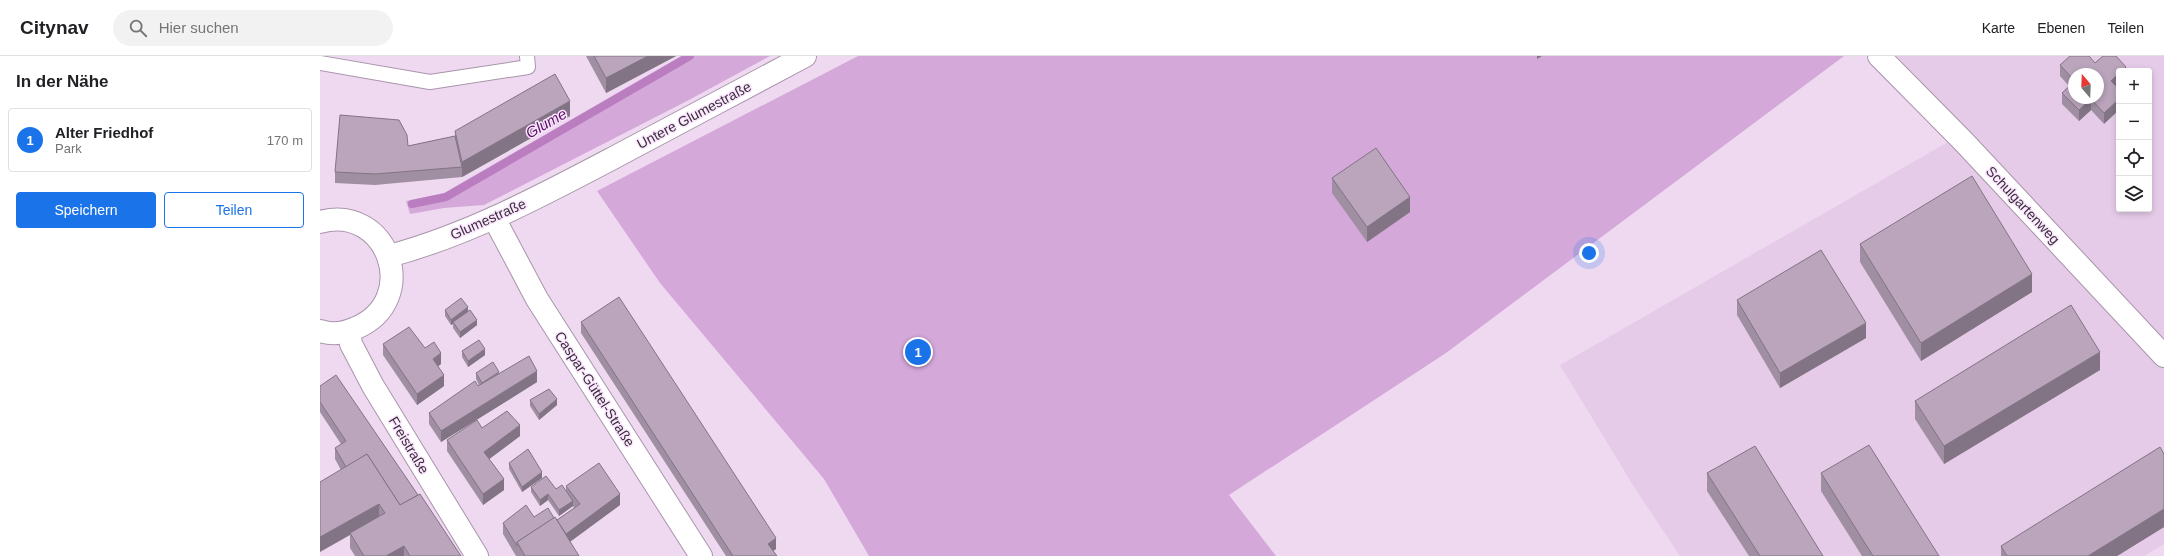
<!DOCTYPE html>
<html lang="de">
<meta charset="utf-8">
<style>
body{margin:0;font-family:Helvetica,sans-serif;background:#f2f2f2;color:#202124}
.controls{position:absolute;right:12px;top:12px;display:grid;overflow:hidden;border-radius:4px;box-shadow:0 2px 6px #0003}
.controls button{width:36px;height:36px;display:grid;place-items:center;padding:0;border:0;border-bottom:1px solid #e0e0e0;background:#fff;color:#202124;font:20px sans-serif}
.compass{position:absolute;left:1748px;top:12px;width:36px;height:36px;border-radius:50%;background:#fff;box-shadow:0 2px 6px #0003;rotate:341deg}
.you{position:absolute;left:1269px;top:197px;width:14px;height:14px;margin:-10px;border:3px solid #fff;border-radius:50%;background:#1a73e8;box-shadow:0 0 0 6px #1a73e833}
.badge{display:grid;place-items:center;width:26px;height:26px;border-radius:50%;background:#1a73e8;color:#fff;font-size:13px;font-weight:700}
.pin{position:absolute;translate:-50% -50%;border:2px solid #fff;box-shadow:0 1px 4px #0006}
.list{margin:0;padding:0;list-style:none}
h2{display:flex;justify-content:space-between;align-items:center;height:52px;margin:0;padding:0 16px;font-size:17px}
h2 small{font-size:13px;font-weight:400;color:#757577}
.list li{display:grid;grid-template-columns:26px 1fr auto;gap:12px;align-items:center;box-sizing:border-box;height:64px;margin:0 8px 8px;padding:0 8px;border:1px solid #e0e0e0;border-radius:4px}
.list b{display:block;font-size:15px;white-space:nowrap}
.list p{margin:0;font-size:13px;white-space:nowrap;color:#757577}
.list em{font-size:13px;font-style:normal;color:#757577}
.actions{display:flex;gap:8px;padding:12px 16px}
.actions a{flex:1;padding:9px 0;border:1px solid #1a73e8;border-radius:4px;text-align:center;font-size:14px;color:#1a73e8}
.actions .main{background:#1a73e8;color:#fff}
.icon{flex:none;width:22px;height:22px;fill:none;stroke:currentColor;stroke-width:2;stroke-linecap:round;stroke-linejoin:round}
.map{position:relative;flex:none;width:1844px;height:500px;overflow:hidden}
header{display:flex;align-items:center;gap:24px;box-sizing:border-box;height:56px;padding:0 20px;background:#fff;border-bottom:1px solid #e0e0e0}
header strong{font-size:19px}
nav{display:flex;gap:22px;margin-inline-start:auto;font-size:14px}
.search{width:280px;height:36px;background:#f2f2f2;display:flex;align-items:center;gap:10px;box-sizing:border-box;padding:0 14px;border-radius:22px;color:#757577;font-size:15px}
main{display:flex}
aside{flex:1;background:#fff}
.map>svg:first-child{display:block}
</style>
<header>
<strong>Citynav</strong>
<div class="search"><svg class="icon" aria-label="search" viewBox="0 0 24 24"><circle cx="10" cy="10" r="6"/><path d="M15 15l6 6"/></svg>Hier suchen</div>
<nav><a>Karte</a><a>Ebenen</a><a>Teilen</a></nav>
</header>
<main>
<aside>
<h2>In der Nähe<small></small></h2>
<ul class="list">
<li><span class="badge">1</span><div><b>Alter Friedhof</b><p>Park</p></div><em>170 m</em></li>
</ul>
<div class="actions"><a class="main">Speichern</a><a>Teilen</a></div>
</aside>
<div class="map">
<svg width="1844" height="500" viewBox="0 0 1844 500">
<rect width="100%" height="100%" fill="#efd9f1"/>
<!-- built -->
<path fill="#e5cbe8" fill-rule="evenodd" d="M1576 0H1844V488L1824 500H1360L1314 431 1240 309 1647 75ZM1799 15H1829V153H1799ZM1754 18H1778V42H1754Z"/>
<!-- green -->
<g fill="#d5a8da">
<polygon points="361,0 450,0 367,45 164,149 124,152 90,158 86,145 124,137"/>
<polygon points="538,0 1524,0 1126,297 909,439 956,500 549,500 504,423 340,227 277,135"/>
</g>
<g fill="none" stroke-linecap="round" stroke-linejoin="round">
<!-- stream -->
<polyline stroke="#b97dc0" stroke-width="8" points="92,148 126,141 370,0"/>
<defs>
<polyline id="lane" points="0,7 110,26 208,11 207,0"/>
<g id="street">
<polyline points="1559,0 1644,86 1844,300"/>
<polyline points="174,162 217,243 381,500"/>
<polyline points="29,276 31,288 53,330 157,500"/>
</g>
<g id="secondary">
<path d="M0 166C68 147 102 244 36 272 25 277 12 279 0 275"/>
<path d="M69 200C148 179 223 139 295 101 358 67 422 34 485 0"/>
</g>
</defs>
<!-- lane casing -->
<use href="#lane" stroke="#a995ab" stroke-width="16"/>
<!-- street casing -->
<use href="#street" stroke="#a995ab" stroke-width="24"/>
<!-- secondary casing -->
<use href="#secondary" stroke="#a995ab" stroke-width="24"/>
<!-- lane -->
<use href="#lane" stroke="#fff" stroke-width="14"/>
<!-- street -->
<use href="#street" stroke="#fff" stroke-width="22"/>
<!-- secondary -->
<use href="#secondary" stroke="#fff" stroke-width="22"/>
</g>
<!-- wall -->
<g fill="#a08ea2" fill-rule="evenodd">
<polygon points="266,0 356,0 286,37"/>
<path d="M1775 7 1806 15 1797 31 1784 68 1771 54 1759 65 1742 48V37L1750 31 1740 20V9ZM1754 18 1778 42H1754Z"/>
<polygon points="250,60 142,121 55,129 15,127 15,116 88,90 135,80 135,75"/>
<polygon points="1012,122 1090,156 1047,186 1012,137"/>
<polygon points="1540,188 1712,236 1601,305 1540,206"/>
<polygon points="1417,244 1546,282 1460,332 1417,259"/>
<polygon points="125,254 148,255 157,269 140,282 133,272 133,268 131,269 125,260"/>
<polygon points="261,266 456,493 453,495 457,500 406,500 261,277"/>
<polygon points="63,288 121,308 118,310 124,330 97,349 63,299"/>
<polygon points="142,295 165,299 148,311 142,301"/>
<polygon points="1780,314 1624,408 1595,363 1595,345"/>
<polygon points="156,317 179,317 217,326 121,386 109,368 109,357 159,329 156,323"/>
<polygon points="0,330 98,439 141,500 35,500 30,492 30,479 21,414 15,403 15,392 21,388 0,356"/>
<polygon points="210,344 237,349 219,364 210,350"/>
<polygon points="162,372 200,380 169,403 184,434 163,449 127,395 127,384"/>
<polygon points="1844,398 1844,471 1797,500 1681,500 1681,490"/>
<polygon points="189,407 222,422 202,436 189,413"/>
<polygon points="1387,417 1503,500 1429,500 1387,435"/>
<polygon points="1501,417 1619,500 1542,500 1501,435"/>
<polygon points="246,430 300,449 250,486 259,500 196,500 183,478 183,467 214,461 234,462 237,464 254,452 253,450 239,460 228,444 220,450 211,436 211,431 236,433 246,435"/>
</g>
<!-- shaded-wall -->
<g fill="#827484">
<polygon points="328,0 356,0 286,37 286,22"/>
<polygon points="1217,0 1222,0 1217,3"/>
<polygon points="1806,11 1806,15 1802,15"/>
<polygon points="1799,17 1799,28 1791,36 1791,25"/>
<polygon points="1771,43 1771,54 1759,65 1759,54"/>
<polygon points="1799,43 1799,54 1784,68 1784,57"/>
<polygon points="250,45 250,60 142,121 142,106"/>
<polygon points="1090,141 1090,156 1047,186 1047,171"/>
<polygon points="1712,218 1712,236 1601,305 1601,287"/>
<polygon points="148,251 148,257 133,266 133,268 131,269 131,264"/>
<polygon points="157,264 157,269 140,282 140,276"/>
<polygon points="1546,267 1546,282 1460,332 1460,317"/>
<polygon points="165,293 165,299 148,311 148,305"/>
<polygon points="1780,296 1780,314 1624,408 1624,390"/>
<polygon points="121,297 121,308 113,314 113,303"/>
<polygon points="217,315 217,326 121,386 121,375"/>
<polygon points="124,319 124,330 97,349 97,338"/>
<polygon points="237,343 237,349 219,364 219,358"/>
<polygon points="200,369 200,380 164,407 164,396"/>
<polygon points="222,416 222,422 202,436 202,431"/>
<polygon points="184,423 184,434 163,449 163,438"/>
<polygon points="228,438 228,444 220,450 220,444"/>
<polygon points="300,438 300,449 244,490 244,479"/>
<polygon points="253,445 253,450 239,460 239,454"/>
<polygon points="59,448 59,463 30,477 30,479 0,496 0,481"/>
<polygon points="1844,453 1844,471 1797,500 1768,500"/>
<polygon points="456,482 456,493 448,498 448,488"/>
<polygon points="84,490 84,500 66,500"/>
</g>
<!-- building -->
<g fill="#baa5bc" stroke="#827484">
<polygon points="274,0 328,0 286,22"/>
<polygon points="1750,0 1769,0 1775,7 1783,0 1796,0 1806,11 1802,15 1799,15 1799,17 1791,25 1799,33 1799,43 1784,57 1771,43 1759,54 1742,37 1754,26 1754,42 1778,42 1778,18 1754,18 1754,24 1740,9"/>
<polygon points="235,18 250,45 142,106 135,75"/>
<polygon points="20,59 79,64 87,79 88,90 135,80 142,111 55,118 15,116"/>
<polygon points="1056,92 1090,141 1047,171 1012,122"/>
<polygon points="1652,120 1712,218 1601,287 1540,188"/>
<polygon points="1501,194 1546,267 1460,317 1417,244"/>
<polygon points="299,241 456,482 448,488 457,500 413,500 261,266"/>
<polygon points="141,242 148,251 131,264 125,254"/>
<polygon points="1751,249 1780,296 1624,390 1595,345"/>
<polygon points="150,254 157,264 140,276 133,266"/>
<polygon points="89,271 105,292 114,286 121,297 113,303 124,319 97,338 63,288"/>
<polygon points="159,284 165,293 148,305 142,295"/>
<polygon points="209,300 217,315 121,375 109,357 155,325 158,330"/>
<polygon points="173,306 179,316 162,327 156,317"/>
<polygon points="16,319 98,439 80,449 47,398 26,411 15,392 26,385 0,346 0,330"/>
<polygon points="229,333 237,343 219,358 210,344"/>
<polygon points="187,355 200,369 164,396 184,423 163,438 127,384 157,364 162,372"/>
<polygon points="1549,389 1619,500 1553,500 1501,417"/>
<polygon points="1435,390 1503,500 1440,500 1387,417"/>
<polygon points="1840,391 1844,398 1844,453 1768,500 1687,500 1681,490"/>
<polygon points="208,393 222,416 202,431 189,407"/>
<polygon points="47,398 80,449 100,438 141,500 90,500 84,490 66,500 44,500 30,477 65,457 59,448 0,481 0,426"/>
<polygon points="279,407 300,438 246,478 237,464 260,448 246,430"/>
<polygon points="226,420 236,433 242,429 253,445 239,454 228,438 220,444 211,431"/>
<polygon points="206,449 214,461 228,452 234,462 197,486 197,490 183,467"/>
<polygon points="235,461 259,500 205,500 197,486"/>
</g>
<g text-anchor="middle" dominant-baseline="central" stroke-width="3" stroke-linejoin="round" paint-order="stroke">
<!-- street labels -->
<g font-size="14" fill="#383039" stroke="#fce6ff">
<text transform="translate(374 59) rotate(-28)">Untere Glumestraße</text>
<text transform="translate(1703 149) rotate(47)">Schulgartenweg</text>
<text transform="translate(168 163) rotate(-24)">Glumestraße</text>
<text transform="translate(275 333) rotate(57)">Caspar-Güttel-Straße</text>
<text transform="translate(89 389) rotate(59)">Freistraße</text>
</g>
<!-- water labels -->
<g font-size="15" font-style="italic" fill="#5a0e64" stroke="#fce6ff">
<text transform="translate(226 67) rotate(-30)">Glume</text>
</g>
</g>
</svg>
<div class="controls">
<button>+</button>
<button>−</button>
<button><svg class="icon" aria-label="locate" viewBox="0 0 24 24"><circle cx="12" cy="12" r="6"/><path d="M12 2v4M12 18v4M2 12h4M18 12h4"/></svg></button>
<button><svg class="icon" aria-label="layers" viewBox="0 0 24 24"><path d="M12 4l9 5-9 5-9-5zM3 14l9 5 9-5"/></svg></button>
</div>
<svg class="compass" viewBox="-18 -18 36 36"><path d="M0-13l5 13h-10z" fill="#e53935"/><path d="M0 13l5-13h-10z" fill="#757577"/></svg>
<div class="you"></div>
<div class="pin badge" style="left:598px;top:296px">1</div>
</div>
</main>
